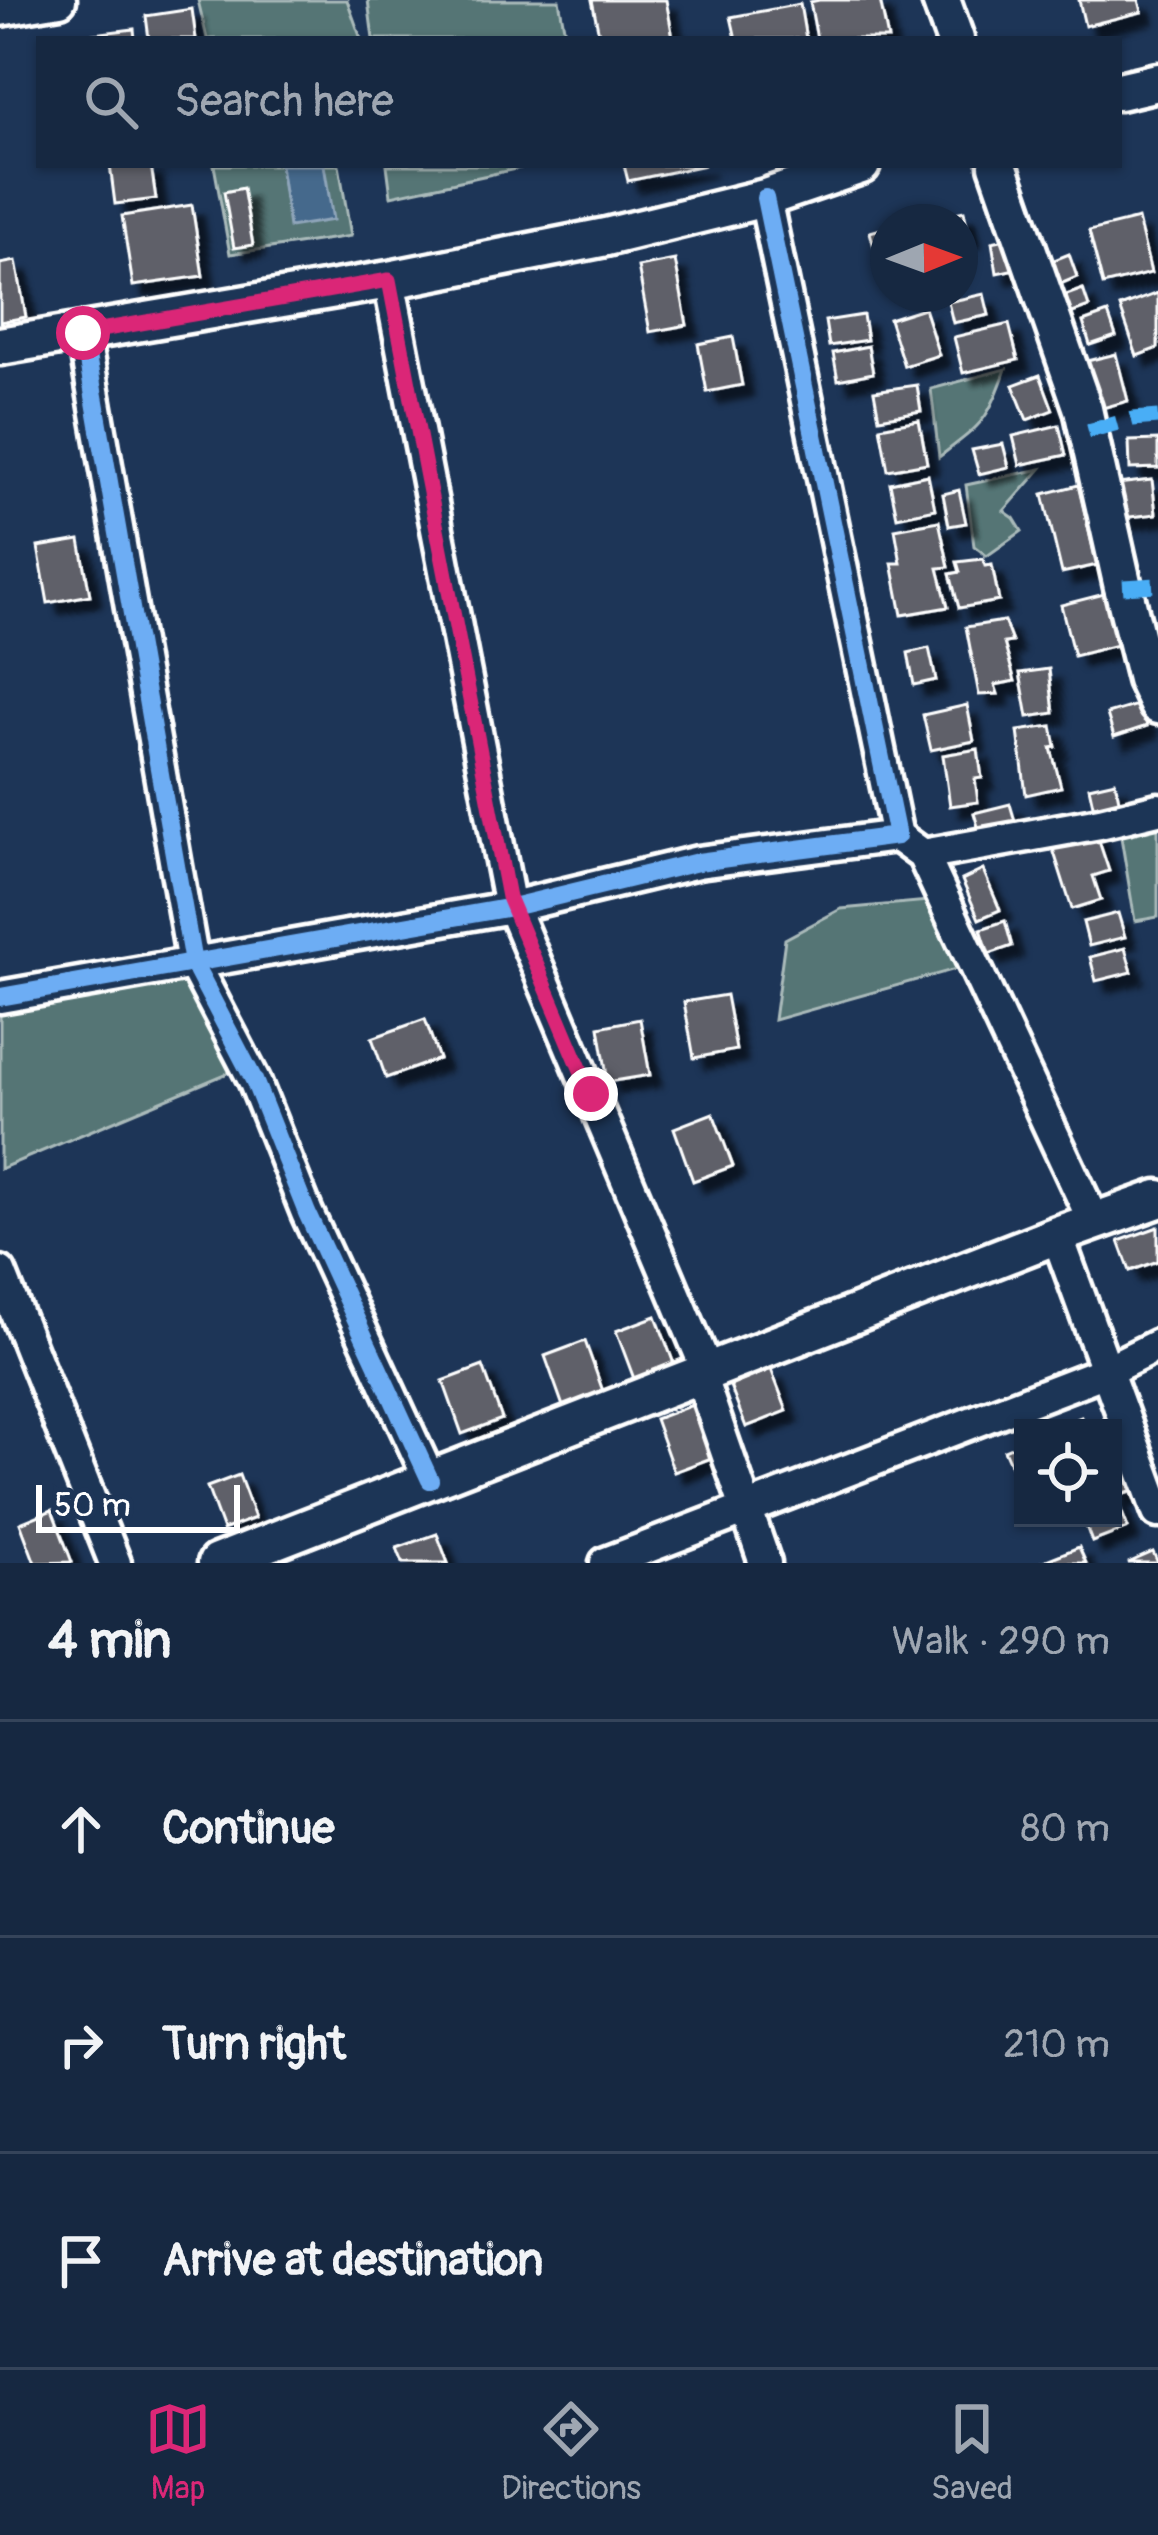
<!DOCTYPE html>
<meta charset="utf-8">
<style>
body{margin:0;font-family:Pangolin,sans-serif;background:#1f3048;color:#f1f3f6}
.controls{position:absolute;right:36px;bottom:36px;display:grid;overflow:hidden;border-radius:0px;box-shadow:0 3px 9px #0004}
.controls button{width:108px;height:108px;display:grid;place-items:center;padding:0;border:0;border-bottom:3px solid #35445a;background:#162841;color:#f1f3f6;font:60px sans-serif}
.compass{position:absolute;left:870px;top:204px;width:108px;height:108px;border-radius:50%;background:#162841;box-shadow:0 3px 9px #0004;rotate:89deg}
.scale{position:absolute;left:36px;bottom:30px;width:204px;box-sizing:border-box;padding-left:12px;border:6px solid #fff;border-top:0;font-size:33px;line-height:42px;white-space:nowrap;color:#fff;-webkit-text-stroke:9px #1d3557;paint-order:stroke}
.stop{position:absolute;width:36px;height:36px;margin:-27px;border:9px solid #db2777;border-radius:50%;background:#fff}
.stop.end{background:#db2777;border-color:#fff;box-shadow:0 3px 12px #0008}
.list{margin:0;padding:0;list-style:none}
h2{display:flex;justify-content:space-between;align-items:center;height:156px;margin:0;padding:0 48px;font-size:51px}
h2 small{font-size:39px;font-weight:400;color:#9ea6b1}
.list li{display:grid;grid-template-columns:78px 1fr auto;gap:36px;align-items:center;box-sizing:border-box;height:216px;padding:0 48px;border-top:3px solid #35445a}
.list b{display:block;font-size:45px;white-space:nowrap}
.list em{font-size:39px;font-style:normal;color:#9ea6b1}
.icon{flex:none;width:66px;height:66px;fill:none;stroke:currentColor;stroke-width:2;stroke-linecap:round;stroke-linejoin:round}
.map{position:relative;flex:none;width:1158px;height:1563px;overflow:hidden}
.search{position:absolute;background:#162841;box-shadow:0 3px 9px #0004;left:36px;right:36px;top:36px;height:132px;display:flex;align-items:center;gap:30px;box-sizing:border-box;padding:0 42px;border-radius:0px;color:#9ea6b1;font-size:45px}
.sheet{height:804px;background:#162841}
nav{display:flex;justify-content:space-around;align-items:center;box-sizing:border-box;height:168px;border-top:3px solid #35445a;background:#162841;font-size:33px;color:#9ea6b1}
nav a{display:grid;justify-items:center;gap:6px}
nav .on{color:#db2777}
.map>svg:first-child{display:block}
</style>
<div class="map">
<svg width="1158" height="1563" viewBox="0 0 1158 1563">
<defs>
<filter id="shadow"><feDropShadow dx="11" dy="11" stdDeviation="3" flood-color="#0009"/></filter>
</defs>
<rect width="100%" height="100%" fill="#1d3557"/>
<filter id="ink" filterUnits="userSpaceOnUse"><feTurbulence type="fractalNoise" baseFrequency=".00833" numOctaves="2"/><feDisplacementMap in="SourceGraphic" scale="24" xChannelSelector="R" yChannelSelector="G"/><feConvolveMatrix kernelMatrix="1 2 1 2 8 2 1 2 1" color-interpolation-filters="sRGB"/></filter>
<g filter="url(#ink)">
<!-- green -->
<g fill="#547575" stroke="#aababa" stroke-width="3">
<polygon points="198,0 347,0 361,39 207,39"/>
<polygon points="368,0 559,0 566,39 373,39"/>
<polygon points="214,165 339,165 351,236 230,254"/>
<polygon points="387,165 534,165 391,196"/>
<path d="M1006 369C988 422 982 424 939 457L931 389Z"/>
<polygon points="1041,469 1004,511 1014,518 1022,531 987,556 974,546 966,485"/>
<polygon points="1158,809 1158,917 1135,921 1118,819"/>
<polygon points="928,901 974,964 774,1020 785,939 841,909"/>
<polygon points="193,963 247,1065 0,1169 0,997"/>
</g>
<!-- water -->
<polygon fill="#45698c" stroke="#8fa5ba" stroke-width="3" points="280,165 324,165 333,220 289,227"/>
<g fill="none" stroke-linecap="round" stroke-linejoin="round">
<!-- stream -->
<polyline stroke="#8fa5ba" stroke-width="8" points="0,1314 30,1389"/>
</g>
<!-- building -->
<g fill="#5f6169" stroke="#fff" stroke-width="3" filter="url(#shadow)">
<polygon points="592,0 666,0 673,38 600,39"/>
<polygon points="819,0 880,0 888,39 817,39 810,2"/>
<polygon points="1079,0 1139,0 1142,12 1085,26"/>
<polygon points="800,4 806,39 736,39 731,17"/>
<polygon points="192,9 196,39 149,39 146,16"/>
<polygon points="134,29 135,39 94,39 93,34"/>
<polygon points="110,165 151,165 156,199 115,204"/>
<polygon points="624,165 705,165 628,181"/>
<polygon points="243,188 253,245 234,248 224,192"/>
<polygon points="192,205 203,276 133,286 122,216"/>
<polygon points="964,211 969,235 960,237 960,222 927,222 926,219"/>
<polygon points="1138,219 1151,273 1103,285 1089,231"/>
<polygon points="888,227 888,248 875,251 870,232"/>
<polygon points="1010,238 1015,269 997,273 992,242"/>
<polygon points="1069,254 1077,277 1058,285 1049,262"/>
<polygon points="675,260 687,325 650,332 638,267"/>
<polygon points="16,261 26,317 0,322 0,264"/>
<polygon points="1083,289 1089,307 1067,315 1061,297"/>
<polygon points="1158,293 1158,348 1137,356 1120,307"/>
<polygon points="984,294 989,315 953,323 948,302"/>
<polygon points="924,308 939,355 904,366 889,319"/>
<polygon points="1108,313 1116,336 1090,345 1083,322"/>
<polygon points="863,315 867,340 829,346 825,321"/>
<polygon points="1009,324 1018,360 963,373 954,337"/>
<polygon points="733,337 742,385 707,392 698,344"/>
<polygon points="868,346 873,373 838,380 833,353"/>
<polygon points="1116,354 1128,401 1099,409 1087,361"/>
<polygon points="1040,375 1053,410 1027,420 1013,385"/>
<polygon points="917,385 921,411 879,418 874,391"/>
<polygon points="919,420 927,463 888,470 880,427"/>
<polygon points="1059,425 1066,455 1020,465 1013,436"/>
<polygon points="1158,440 1158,468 1130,469 1129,441"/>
<polygon points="1003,444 1009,467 979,474 972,450"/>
<polygon points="928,475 935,509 897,517 890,483"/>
<polygon points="1152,480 1156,514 1121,518 1117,484"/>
<polygon points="1078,485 1097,565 1062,573 1043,494"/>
<polygon points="959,490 966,523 949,526 943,494"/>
<polygon points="939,521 949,567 938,568 948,607 902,615 892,563 901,563 895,529"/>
<polygon points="80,540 90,595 48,603 38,547"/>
<polygon points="983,559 985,566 992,565 999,601 959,608 950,574 960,572 957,562"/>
<polygon points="1104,594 1117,645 1074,656 1061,605"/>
<polygon points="1004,621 1012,642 1004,643 1015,681 995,685 998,694 979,695 966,627"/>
<polygon points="929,648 936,680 914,685 908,653"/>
<polygon points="1049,669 1054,713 1028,717 1020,673"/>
<polygon points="1140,704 1147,726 1114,737 1107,714"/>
<polygon points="967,705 974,741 931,750 923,715"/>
<polygon points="1052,726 1056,747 1051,748 1061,787 1026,795 1018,731"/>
<polygon points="978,749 982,778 975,779 978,802 950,806 943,755"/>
<polygon points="1115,781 1121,809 1095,814 1089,787"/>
<polygon points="1010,804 1017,828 981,837 974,813"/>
<polygon points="1095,829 1109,871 1093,876 1101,900 1072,909 1051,843"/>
<polygon points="983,870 1000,910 979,919 962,880"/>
<polygon points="1118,913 1125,937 1089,946 1083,922"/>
<polygon points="1005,921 1012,946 989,954 981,929"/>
<polygon points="1125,948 1132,972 1096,981 1090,957"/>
<polygon points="726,995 736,1050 694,1058 684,1002"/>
<polygon points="425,1019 439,1059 386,1078 372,1038"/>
<polygon points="640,1019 650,1075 608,1082 599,1027"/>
<polygon points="713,1113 733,1166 693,1181 674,1128"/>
<polygon points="1158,1227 1158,1261 1130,1271 1119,1241"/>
<polygon points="656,1316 676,1369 636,1384 616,1331"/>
<polygon points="585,1341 604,1394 564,1409 545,1356"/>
<polygon points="483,1366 502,1419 462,1434 443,1381"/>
<polygon points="771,1369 787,1411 746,1427 730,1386"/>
<polygon points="695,1404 714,1457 674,1472 655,1419"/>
<polygon points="1081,1417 1085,1428 1055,1428"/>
<polygon points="1023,1442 1023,1480 1018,1482 1004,1450"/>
<polygon points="1120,1457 1133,1491 1116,1497 1128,1528 1092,1542 1083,1518 1113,1518 1113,1460"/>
<polygon points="239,1475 255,1518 223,1530 207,1487"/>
<polygon points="52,1510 72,1562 35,1563 20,1523"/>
<polygon points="437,1534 448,1563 403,1563 397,1548"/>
<polygon points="1079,1547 1086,1563 1039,1563"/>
<polygon points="1153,1552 1158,1563 1128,1563"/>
</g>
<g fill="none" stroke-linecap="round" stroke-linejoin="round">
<defs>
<g id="minor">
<polyline points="0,10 60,0"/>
<polyline points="389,280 508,897 708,1372"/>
<polyline points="83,333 193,963 254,1080 307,1213 430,1480"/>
<polyline points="897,836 923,855 1094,1222"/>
<polyline points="923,855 1100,823 1158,809"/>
<polyline points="0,997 512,907 698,862 897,836 765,198"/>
<polyline points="1057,1235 1158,1512"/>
<polyline points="0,1272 115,1563"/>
<polyline points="700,1375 765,1563"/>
<polyline points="606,1563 1106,1371 1158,1345"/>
</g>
<g id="tertiary">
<polyline points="941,0 955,39"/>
<polyline points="1119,91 1158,82"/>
<polyline points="998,165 1083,409 1123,587 1146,679 1158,705"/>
<polyline points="0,346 389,280 606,237 765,198 861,165"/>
<polyline points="217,1563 1057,1235 1158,1199"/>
</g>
</defs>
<!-- minor casing -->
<use href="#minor" stroke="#fff" stroke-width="39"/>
<!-- tertiary casing -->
<use href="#tertiary" stroke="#fff" stroke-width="45"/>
<!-- minor -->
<use href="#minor" stroke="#1d3557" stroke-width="30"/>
<!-- tertiary -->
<use href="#tertiary" stroke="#1d3557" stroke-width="36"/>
<!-- quiet -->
<g stroke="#49aef6" stroke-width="15" stroke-dasharray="30 15" stroke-linecap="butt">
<polyline points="1088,431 1133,419 1158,417"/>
<polyline points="1123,587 1158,585"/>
</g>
<defs>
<g id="cycleway">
<polyline points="83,333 193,963 254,1080 307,1213 430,1480"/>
<polyline points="0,997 512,907 698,862 897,836 765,198"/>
</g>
</defs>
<!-- cycleway casing -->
<use href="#cycleway" stroke="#1d3557" stroke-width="26"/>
<!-- cycleway -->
<use href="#cycleway" stroke="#6dadf4" stroke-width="18"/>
</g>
</g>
<g fill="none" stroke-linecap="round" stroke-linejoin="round" filter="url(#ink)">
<!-- route -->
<polyline stroke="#db2777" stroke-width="15" points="83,333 389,280 508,897 591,1094"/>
</g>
</svg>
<div class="controls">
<button><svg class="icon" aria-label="locate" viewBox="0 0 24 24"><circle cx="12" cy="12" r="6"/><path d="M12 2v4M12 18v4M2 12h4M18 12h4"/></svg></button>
</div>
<svg class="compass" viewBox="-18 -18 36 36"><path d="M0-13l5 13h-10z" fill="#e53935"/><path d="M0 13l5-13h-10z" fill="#9ea6b1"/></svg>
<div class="scale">50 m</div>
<div class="stop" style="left:83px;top:333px"></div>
<div class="stop end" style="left:591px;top:1094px"></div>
<div class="search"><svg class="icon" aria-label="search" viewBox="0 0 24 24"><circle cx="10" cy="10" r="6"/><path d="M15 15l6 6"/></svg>Search here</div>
</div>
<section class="sheet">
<h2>4 min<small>Walk · 290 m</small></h2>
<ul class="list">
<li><svg class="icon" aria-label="ahead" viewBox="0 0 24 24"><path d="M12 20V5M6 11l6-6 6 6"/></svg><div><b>Continue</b></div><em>80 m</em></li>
<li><svg class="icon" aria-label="right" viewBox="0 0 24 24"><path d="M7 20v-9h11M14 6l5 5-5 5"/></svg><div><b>Turn right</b></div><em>210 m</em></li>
<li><svg class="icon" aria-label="arrive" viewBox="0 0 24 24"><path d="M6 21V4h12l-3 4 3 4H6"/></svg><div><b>Arrive at destination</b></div></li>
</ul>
</section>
<nav>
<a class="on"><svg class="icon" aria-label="map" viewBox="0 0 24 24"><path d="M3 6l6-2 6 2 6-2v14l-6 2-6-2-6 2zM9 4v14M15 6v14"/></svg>Map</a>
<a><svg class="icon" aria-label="directions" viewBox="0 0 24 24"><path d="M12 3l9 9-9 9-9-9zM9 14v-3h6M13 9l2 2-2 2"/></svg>Directions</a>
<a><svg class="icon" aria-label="saved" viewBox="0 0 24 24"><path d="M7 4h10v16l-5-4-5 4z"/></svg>Saved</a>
</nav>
